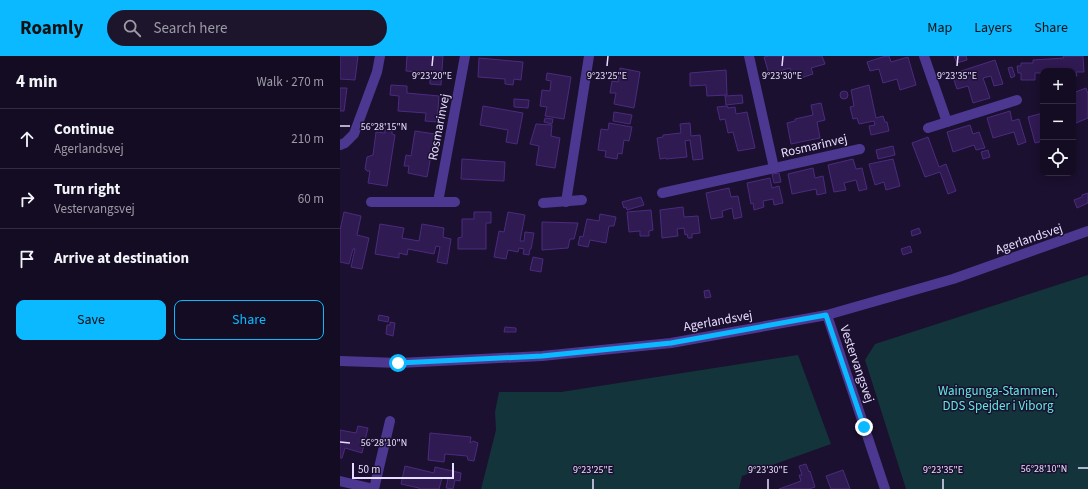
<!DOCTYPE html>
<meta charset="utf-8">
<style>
body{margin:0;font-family:"Source Sans 3",sans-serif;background:#1d152b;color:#f1f3f6}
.controls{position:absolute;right:12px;top:12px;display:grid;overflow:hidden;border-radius:8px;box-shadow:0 2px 10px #0003}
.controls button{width:36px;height:36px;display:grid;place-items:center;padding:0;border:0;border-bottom:1px solid #332c41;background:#140c23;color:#f1f3f6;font:20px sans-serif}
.scale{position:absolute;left:12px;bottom:10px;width:102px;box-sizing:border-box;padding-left:4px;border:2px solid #e8deff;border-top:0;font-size:11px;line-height:14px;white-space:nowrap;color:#e8deff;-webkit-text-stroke:3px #1b102f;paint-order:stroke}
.stop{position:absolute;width:12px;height:12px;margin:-9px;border:3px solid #0ab9ff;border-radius:50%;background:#fff}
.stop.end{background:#0ab9ff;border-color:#fff;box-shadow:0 1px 4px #0008}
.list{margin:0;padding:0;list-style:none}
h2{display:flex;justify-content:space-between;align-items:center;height:52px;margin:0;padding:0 16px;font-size:17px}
h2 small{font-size:13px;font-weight:400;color:#9d9ba6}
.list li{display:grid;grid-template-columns:26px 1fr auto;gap:12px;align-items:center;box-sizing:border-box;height:60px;padding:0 16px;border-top:1px solid #332c41}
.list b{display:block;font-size:15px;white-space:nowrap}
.list p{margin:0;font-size:13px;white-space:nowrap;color:#9d9ba6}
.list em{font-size:13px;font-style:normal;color:#9d9ba6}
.actions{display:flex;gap:8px;padding:12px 16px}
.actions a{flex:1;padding:9px 0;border:1px solid #0ab9ff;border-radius:8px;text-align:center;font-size:14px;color:#0ab9ff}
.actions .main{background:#0ab9ff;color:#111}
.icon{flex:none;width:22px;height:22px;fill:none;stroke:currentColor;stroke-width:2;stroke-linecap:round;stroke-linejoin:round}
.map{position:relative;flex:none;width:748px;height:433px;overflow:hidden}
header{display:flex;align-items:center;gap:24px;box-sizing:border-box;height:56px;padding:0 20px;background:#0ab9ff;color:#111}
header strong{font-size:19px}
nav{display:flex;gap:22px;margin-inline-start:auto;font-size:14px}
.search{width:280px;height:36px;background:#1d152b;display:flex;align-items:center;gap:10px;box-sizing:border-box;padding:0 14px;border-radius:22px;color:#9d9ba6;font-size:15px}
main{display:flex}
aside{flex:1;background:#140c23}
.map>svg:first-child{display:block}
</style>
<header>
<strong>Roamly</strong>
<div class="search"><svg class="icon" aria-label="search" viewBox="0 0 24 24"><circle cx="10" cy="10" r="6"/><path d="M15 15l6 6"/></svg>Search here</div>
<nav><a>Map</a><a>Layers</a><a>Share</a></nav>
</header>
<main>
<aside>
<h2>4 min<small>Walk · 270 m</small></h2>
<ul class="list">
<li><svg class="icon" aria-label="ahead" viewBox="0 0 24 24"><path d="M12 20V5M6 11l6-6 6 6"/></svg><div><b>Continue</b><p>Agerlandsvej</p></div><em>210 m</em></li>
<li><svg class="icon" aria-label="right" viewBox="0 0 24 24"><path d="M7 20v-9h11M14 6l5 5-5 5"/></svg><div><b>Turn right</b><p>Vestervangsvej</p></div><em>60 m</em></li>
<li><svg class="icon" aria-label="arrive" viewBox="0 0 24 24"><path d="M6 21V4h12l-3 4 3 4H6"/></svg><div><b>Arrive at destination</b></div></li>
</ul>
<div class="actions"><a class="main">Save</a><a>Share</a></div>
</aside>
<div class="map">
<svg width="748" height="433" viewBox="0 0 748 433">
<rect width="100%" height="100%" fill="#1b102f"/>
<!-- green -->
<g fill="#12343a">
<polygon points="748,219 748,433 566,433 525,304 535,288"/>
<polygon points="458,299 491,388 402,420 399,433 141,433 156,374 155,356 159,336 221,336"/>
</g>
<!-- building -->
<g fill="#301a52" stroke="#4b2b7f">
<polygon points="0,0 18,0 15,24 0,23"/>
<polygon points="67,0 103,0 101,29 90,28 90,17 66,15"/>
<polygon points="429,0 482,0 485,8 471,12 473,18 458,23 456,16 451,18 450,12 429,18 424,1"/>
<polygon points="546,0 549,0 551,6 568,1 576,29 560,34 557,23 543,27 539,13 530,15 527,6"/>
<polygon points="614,0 626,0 627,4 617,7"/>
<polygon points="723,0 743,0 744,16 736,16 737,20 733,20 733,15 703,15 703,17 695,17 695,24 681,24 681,17 678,17 677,10 681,10 681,7 693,7 693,4 724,2"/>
<polygon points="139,2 183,6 181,24 174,23 173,29 165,28 165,23 138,21"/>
<polygon points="655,4 663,28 654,30 651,20 643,22 650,42 633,47 628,30 617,33 612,18"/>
<polygon points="672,11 675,20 671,22 668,12"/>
<polygon points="280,12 300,16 294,52 274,48 276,37 270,37 272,25 278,26"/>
<polygon points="386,14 387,39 367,40 366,29 350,30 350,17"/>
<polygon points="207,17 231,21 224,63 205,60 207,51 200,50 202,34 210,35 211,25 206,24"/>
<polygon points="51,29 67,30 67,37 99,40 97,66 85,65 86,57 58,55 59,40 50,39"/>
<polygon points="529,29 536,62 543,60 545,66 547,66 549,75 531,79 529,70 535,69 534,65 519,68 517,62 513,63 510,51 514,50 511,34"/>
<polygon points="0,32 7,32 4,55 0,55"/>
<polygon points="746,32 748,38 748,62 736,67 733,59 733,37"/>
<circle cx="504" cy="39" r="4"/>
<polygon points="402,39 403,47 386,49 385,40"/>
<polygon points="174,43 189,44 188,52 174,51"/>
<polygon points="481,47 485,64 477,66 480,82 451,88 447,67 455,65 455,63 473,59 471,49"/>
<polygon points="143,50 183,57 177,88 166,86 168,74 140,69"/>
<polygon points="387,50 388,52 395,51 396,58 407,56 415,92 398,95 393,76 388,77 385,63 380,64 377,51"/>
<polygon points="670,55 672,65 679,63 686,86 678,89 674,76 653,82 647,62"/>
<polygon points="274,56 292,59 290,68 273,65"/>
<polygon points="703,57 703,85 695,87 688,61"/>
<polygon points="205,62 213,63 212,68 204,66"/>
<polygon points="269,67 292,71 289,85 284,84 282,98 278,97 277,103 265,101 266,95 258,94 261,73 268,74"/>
<polygon points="350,67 351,80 360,79 363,103 353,104 350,84 345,85 347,101 326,103 326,102 320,103 317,82 323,81 323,79 341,77 340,68"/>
<polygon points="196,68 212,69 211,80 220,82 215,112 196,109 199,90 190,88"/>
<polygon points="630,69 633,78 639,76 645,92 636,94 634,89 613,96 607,76"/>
<polygon points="45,74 52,75 52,78 55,79 47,130 28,127 30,115 27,115 25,113 27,101 33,99 36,76 45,77"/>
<polygon points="75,75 95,78 87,121 68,117 69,110 64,110 66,99 71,100"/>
<polygon points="588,81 599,111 606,108 616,135 608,138 600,116 585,121 572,87"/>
<polygon points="553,90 555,99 538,103 536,94"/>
<polygon points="648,94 650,101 643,103 641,96"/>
<polygon points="122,103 165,106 164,125 121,123"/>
<polygon points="513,103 516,113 522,112 527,133 519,135 516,124 504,127 506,134 494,136 488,109"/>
<polygon points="553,103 560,130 546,134 544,126 535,129 529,108"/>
<polygon points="473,112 475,122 483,120 486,137 477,139 476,133 452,138 448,118"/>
<polygon points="439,117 441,126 434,127 432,118"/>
<polygon points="430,122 432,132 439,130 443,147 434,149 433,143 423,145 424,151 414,154 413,147 411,148 407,127"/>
<polygon points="389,132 391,141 398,140 402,161 394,163 392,152 382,155 383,161 371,163 366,137"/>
<polygon points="748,137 748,147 737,152 734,144 742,141 742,139"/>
<polygon points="301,141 304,149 287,154 286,151 284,152 282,146"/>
<polygon points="343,151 344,161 358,160 360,177 352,178 352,182 348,182 347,178 345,179 344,172 337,173 338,180 322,182 320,154"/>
<polygon points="311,154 313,174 309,175 309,180 300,180 300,175 289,176 287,156"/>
<polygon points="4,156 21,160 17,179 29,182 22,213 11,211 15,193 13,193 9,208 0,206 0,174"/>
<polygon points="134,156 151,156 151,167 146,167 146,193 118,193 118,182 122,181 122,163 134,163"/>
<polygon points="168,156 185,159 180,185 184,185 185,176 194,177 191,193 190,193 189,199 183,198 184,193 179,192 178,196 168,194 166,203 154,201 159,175 164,176"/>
<polygon points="260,158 276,161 274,170 269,170 266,187 250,184 248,191 238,189 240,180 243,181 247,163 259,165"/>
<polygon points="202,166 238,167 234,183 230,183 228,192 202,194"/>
<polygon points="40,168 64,172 62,182 79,185 82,168 104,172 103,181 111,183 107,208 97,206 100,191 96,190 94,198 68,193 67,199 59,197 59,202 35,198"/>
<polygon points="579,172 581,177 572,180 571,175"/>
<polygon points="570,190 572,196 563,199 561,193"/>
<polygon points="193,201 203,203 201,216 190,214"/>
<polygon points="369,234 371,241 365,242 364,235"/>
<polygon points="39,259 49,261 48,266 38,264"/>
<polygon points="50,266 55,267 53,280 46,278 47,269 50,269"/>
<polygon points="165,271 176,272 176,276 164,276"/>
<polygon points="18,370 28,372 22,397 5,392 2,402 0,402 0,374 16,377"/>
<polygon points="90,377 131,381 130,387 133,385 138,387 134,405 128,404 127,400 105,398 104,406 88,404"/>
<polygon points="466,408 469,416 470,415 475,431 469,433 439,433 461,425 459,419 462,419 459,410"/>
<polygon points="65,410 94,417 95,411 121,417 120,425 115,424 113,433 106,432 108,423 102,422 99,433 79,433 79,432 61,428"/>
<polygon points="503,414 510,433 491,433 486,420"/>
</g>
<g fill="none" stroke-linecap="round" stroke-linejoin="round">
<!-- minor -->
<g stroke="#4c3891" stroke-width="10">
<polyline points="409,0 434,112"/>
<polyline points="584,0 607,66"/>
<polyline points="588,72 677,44"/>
<polyline points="0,89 5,87 14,78 37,16 40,0"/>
<polyline points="322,137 520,93"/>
<polyline points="31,146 115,146"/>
<polyline points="98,146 125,0"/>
<polyline points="226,146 249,0"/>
<polyline points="203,147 242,144"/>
<polyline points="487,259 545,433"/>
<polyline points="0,305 59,307 202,300 331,287 487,259 613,223 748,175"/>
<polyline points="0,425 34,433"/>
<polyline points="34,433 50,365"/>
</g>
</g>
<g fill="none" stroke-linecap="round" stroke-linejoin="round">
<!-- route -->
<polyline stroke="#0ab9ff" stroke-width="5" points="58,307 202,300 331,287 486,259 524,371"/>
</g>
<!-- ticks -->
<path fill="none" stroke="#e8deff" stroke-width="1.5" d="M92 10 93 0M267 10 268 0M442 10 443 0M617 10 618 0M0 70H10M0 386 10 387M738 412H748M253 433V423M428 433V423M603 433V423"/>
<g text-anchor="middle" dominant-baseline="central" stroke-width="3" stroke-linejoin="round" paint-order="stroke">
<!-- street labels -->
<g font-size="13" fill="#e8deff" stroke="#1b102f">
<text transform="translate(99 71) rotate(-79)">Rosmarinvej</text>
<text transform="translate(474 90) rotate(-13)">Rosmarinvej</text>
<text transform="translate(689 183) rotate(-19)">Agerlandsvej</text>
<text transform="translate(378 265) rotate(-10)">Agerlandsvej</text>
<text transform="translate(517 308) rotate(71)">Vestervangsvej</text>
</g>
<!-- park labels -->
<g font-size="13" fill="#5feae1" stroke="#1b102f">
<text x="658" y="335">Waingunga-Stammen,<tspan x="658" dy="15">DDS Spejder i Viborg</tspan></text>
</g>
</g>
<g font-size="10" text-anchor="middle" fill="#e8deff" stroke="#1b102f" stroke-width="3" stroke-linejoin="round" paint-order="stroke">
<text x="92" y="23">9°23'20"E</text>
<text x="267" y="23">9°23'25"E</text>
<text x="442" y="23">9°23'30"E</text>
<text x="617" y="23">9°23'35"E</text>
<text x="44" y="74">56°28'15"N</text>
<text x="44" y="390">56°28'10"N</text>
<text x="704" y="416">56°28'10"N</text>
<text x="253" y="417">9°23'25"E</text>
<text x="428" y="417">9°23'30"E</text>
<text x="603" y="417">9°23'35"E</text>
</g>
</svg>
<div class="controls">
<button>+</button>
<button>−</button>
<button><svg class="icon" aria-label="locate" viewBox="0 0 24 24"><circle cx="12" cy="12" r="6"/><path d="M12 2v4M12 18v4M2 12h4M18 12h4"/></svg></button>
</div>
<div class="scale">50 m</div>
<div class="stop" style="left:58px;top:307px"></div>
<div class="stop end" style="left:524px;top:371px"></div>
</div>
</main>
